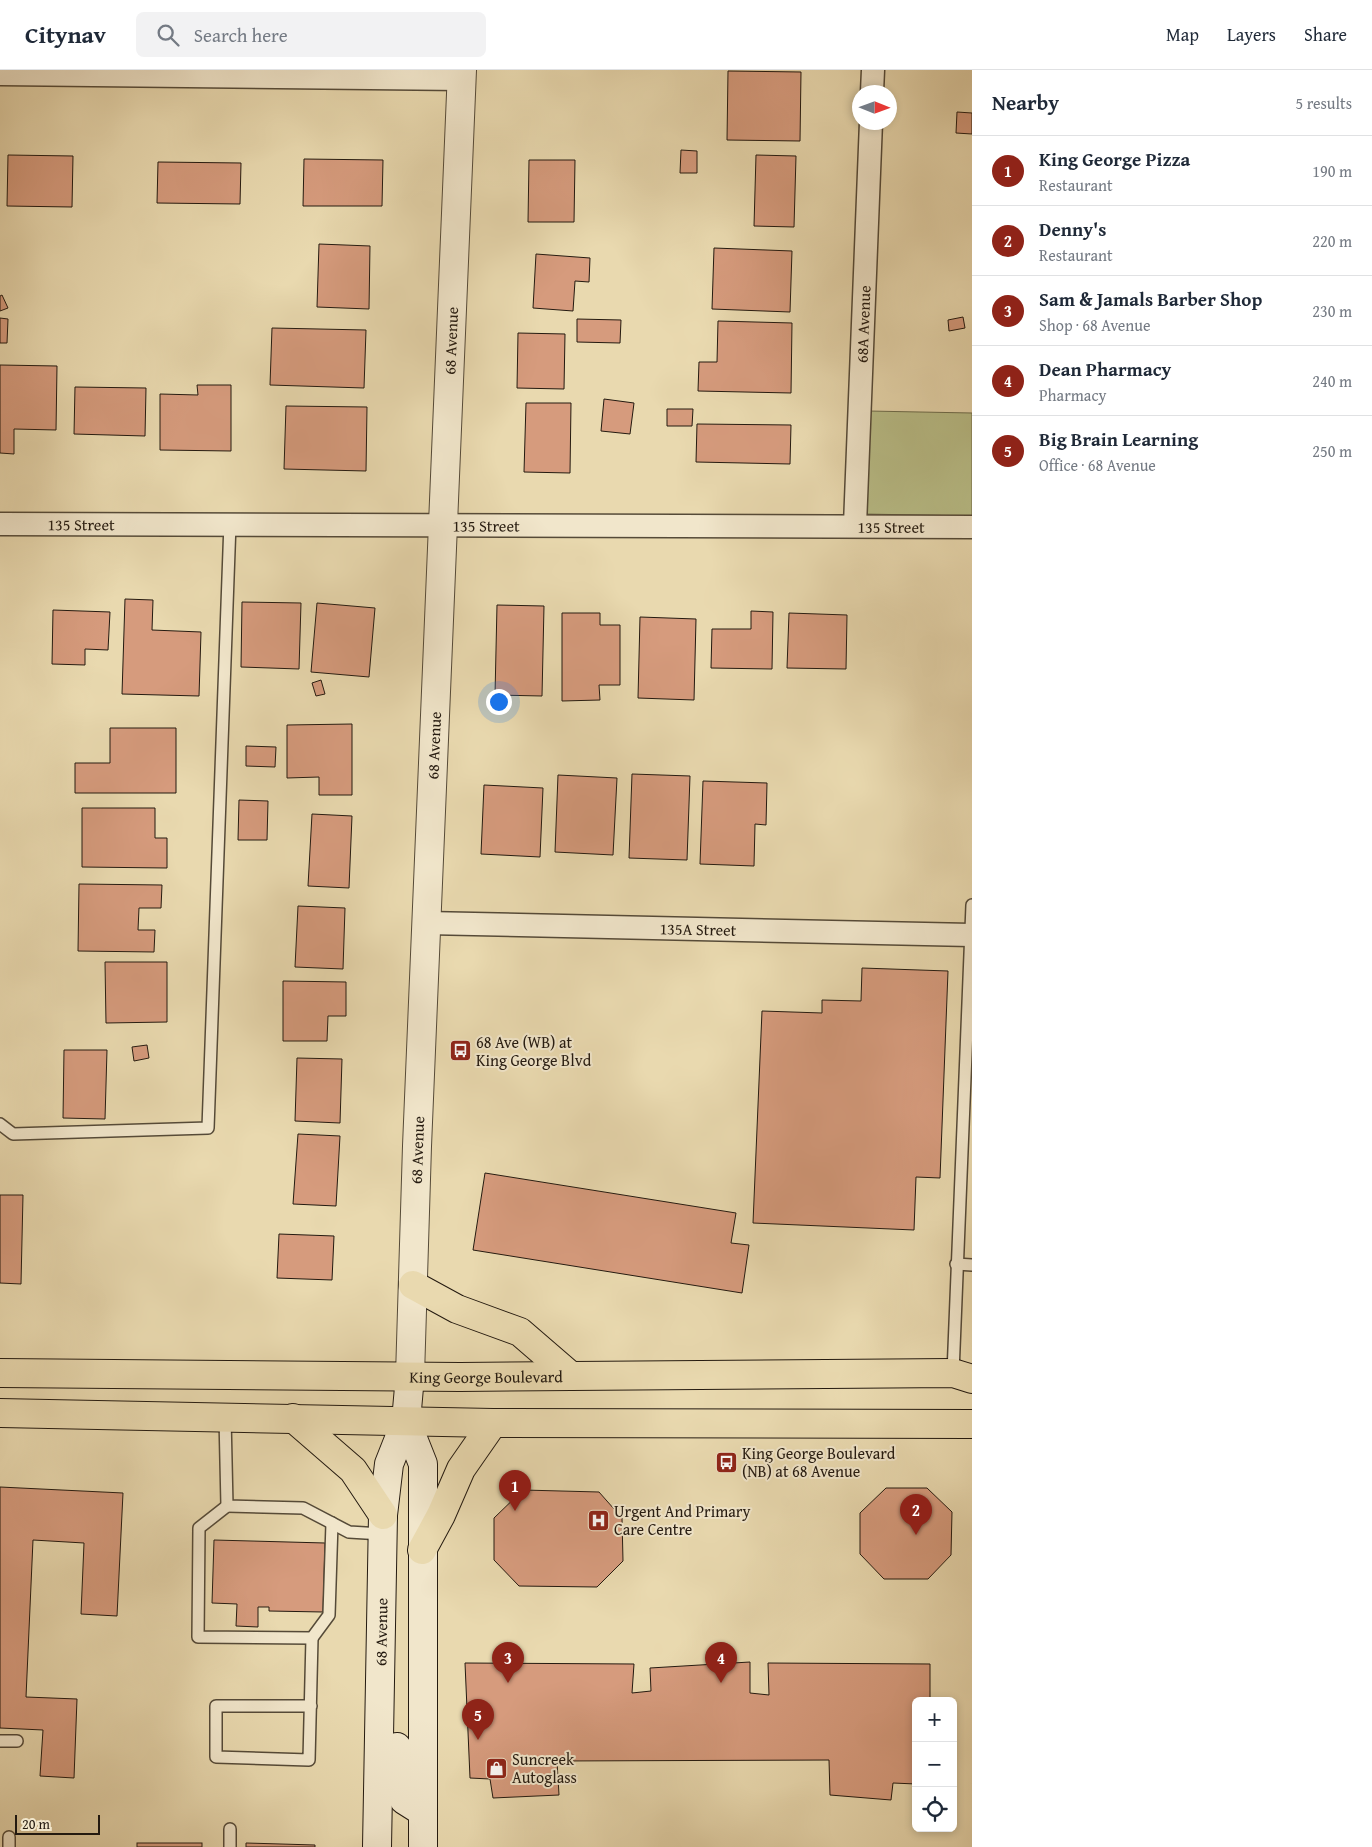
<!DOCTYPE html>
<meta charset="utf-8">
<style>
body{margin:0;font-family:"Gentium Book Plus",serif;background:#f2f2f3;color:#1f2937}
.controls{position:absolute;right:15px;bottom:15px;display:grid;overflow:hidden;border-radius:8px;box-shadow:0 2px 8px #0003}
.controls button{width:45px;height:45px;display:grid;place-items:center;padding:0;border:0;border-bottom:1px solid #e0e1e3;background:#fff;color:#1f2937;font:25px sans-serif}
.compass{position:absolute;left:852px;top:15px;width:45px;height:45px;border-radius:50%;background:#fff;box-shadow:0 2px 8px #0003;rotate:91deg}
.scale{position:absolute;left:15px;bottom:12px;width:85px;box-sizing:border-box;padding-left:5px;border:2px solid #241a10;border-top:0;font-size:14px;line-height:18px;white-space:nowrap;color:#241a10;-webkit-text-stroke:4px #f1e6cb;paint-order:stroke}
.you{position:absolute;left:498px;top:631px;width:18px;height:18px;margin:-12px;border:4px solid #fff;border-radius:50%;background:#1a73e8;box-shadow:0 0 0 8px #1a73e833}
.badge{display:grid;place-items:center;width:32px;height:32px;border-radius:50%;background:#8f2418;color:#fff;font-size:16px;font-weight:700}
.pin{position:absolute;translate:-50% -41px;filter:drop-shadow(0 1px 2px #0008)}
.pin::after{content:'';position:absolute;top:26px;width:18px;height:15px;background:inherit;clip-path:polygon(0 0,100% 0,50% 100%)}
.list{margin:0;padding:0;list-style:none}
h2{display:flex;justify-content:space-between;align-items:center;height:65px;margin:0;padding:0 20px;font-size:21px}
h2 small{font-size:16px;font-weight:400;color:#747a83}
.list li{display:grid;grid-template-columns:32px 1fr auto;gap:15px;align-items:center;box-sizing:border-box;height:70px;padding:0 20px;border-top:1px solid #e0e1e3}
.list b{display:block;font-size:19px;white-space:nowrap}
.list p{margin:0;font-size:16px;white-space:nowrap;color:#747a83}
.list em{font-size:16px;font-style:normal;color:#747a83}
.icon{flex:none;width:28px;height:28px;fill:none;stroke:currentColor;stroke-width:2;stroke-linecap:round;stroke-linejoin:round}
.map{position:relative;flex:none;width:972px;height:1777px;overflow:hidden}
header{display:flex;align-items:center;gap:30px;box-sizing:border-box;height:70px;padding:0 25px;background:#fff;border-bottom:1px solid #e0e1e3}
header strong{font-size:24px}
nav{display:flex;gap:28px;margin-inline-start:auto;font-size:18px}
.search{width:350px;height:45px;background:#f2f2f3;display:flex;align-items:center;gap:12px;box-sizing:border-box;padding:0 18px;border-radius:8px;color:#747a83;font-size:19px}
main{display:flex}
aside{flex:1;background:#fff}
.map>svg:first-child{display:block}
</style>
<header>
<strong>Citynav</strong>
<div class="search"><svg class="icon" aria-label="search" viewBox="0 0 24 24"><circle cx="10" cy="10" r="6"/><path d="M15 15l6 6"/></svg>Search here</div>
<nav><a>Map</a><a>Layers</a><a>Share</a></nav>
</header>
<main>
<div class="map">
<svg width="972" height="1777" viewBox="0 0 972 1777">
<rect width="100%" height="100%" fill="#e9d9af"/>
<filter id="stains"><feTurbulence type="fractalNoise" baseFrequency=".004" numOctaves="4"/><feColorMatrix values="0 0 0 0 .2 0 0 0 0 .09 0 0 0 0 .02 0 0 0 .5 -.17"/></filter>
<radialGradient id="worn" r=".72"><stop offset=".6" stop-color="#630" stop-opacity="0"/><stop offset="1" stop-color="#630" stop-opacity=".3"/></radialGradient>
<!-- green -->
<polygon fill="#b9be88" stroke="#6e6c4c" points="868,341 972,343 972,446 864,444"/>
<!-- building -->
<g fill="#d69b7d" stroke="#241a10">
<polygon points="728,1 801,2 800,71 727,70"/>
<polygon points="957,42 972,43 972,64 956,63"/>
<polygon points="681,80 697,81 697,103 680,103"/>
<polygon points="8,85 73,86 72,137 7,136"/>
<polygon points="756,85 796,86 794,157 754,156"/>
<polygon points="304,89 383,90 382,136 303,136"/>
<polygon points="529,90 575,90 574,152 528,152"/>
<polygon points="158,92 241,93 240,134 157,133"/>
<polygon points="319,174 370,176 369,239 317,237"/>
<polygon points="714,178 792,181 790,242 712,239"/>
<polygon points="536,184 590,188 589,212 575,211 573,241 533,238"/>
<polygon points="2,225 8,238 0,241 0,226"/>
<polygon points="963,247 965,258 949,261 948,250"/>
<polygon points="0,248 8,249 7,273 0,273"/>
<polygon points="577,249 621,250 620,273 577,272"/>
<polygon points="718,251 792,253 791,323 698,321 699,292 717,292"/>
<polygon points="272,258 366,260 364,318 270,315"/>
<polygon points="518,263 565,264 564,319 517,318"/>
<polygon points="0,295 57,296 56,360 14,359 14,384 0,383"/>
<polygon points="197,315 231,315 231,381 160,380 160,324 198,325"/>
<polygon points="75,317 146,318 145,366 74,364"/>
<polygon points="604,329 634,333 630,364 601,361"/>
<polygon points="526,333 571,333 570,403 524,402"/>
<polygon points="286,336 367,337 366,401 284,399"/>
<polygon points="667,339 693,339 692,356 667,356"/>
<polygon points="697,354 791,355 790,394 696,392"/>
<polygon points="125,529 153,530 152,560 201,562 199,626 122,624"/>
<polygon points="242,532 301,533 299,599 241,597"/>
<polygon points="317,533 375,538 369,607 311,602"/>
<polygon points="497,535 544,536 542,626 495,625"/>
<polygon points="53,540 110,542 108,580 85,579 85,595 52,594"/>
<polygon points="751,541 773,542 772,599 711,598 712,559 751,559"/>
<polygon points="562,543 600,543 600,555 620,555 620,615 599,615 600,630 562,631"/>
<polygon points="789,543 847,545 846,599 787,598"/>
<polygon points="640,547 696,549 694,630 638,628"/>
<polygon points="321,610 325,624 316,626 312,613"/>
<polygon points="352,654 352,725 319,725 319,707 287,708 287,655"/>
<polygon points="110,658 176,658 176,723 75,723 75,693 110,693"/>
<polygon points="246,676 276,677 275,697 246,696"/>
<polygon points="632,704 690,706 687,790 629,788"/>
<polygon points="558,705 617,708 613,785 555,782"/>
<polygon points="703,711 767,713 766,755 755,754 754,796 700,794"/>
<polygon points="484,715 543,718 540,787 481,784"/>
<polygon points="239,730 268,731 267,770 238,770"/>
<polygon points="82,738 155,738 155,768 167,768 167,798 82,797"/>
<polygon points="312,744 352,746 349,818 308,816"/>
<polygon points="79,814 162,815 161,838 139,838 138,860 155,860 154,882 78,881"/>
<polygon points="298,836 345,838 343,899 295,897"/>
<polygon points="105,892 167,892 167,952 106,953"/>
<polygon points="862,898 948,901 940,1108 916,1107 914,1160 753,1153 762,941 822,943 822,930 861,931"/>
<polygon points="283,911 346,912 346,946 328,946 327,971 283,971"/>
<polygon points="147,975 149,988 134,991 132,977"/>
<polygon points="64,980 107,980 105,1049 63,1048"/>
<polygon points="297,988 342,989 340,1053 295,1051"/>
<polygon points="298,1064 340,1066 336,1136 293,1134"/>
<polygon points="485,1103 736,1143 731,1173 749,1175 742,1223 473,1180"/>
<polygon points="0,1125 23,1125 21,1214 0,1213"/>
<polygon points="279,1164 334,1166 332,1210 277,1208"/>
<polygon points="0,1417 123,1423 117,1546 81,1544 84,1473 33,1470 26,1627 77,1629 74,1708 40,1706 43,1660 0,1658"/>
<polygon points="886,1418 927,1418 952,1442 951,1485 928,1509 884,1509 860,1484 860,1443"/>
<polygon points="523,1420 599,1422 622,1448 623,1491 597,1517 519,1516 494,1490 494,1448"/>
<polygon points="214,1470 325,1473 323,1542 269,1541 269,1537 258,1537 258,1557 236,1556 237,1534 212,1533"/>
<polygon points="750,1592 750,1623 769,1625 768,1593 930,1594 930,1631 916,1631 916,1714 893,1713 891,1730 830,1725 829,1690 557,1691 559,1725 493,1728 490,1709 470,1708 465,1593 634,1594 632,1623 651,1621 650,1598"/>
<rect x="137" y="1773" width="65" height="4"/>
<polygon points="246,1773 315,1775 315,1777 246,1777"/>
</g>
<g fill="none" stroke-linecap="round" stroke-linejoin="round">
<defs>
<g id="service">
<polyline points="0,1054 13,1064 208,1058 230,453"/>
<polyline points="956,1194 972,1195"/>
<polyline points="953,1303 972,835"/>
<polyline points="225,1347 227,1436 303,1438 349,1462 382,1464"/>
<polyline points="227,1436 199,1458 198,1567 312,1568 329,1545 332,1453"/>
<polyline points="311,1636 216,1636 216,1687 309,1690 312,1568"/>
<polyline points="0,1671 17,1671"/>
<polyline points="9,1767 9,1777"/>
<polyline points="230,1777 230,1759"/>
</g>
<g id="minor">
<polyline points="0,4 462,9"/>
<polyline points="872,22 873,0"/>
<path id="s1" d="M0 454 972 457"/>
<path id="s2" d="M855 455 871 52"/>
<path id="s3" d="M426 853 971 865"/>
</g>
<g id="tertiary">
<path id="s4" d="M410 1306 417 1076 462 0"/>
</g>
<g id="secondary">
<polyline points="406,1351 423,1394 423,1777"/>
<polyline points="397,1677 396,1712 404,1730 423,1742"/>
<path id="s5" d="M377 1777 383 1445 389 1394 406 1351 410 1306"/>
</g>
<g id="primary">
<polyline points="413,1215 457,1239 520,1262 571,1306"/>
<path id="s6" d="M0 1303 460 1307 953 1303 972 1309"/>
<polyline points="0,1343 493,1353 972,1354"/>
<polyline points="293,1348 353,1400 383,1445"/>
<polyline points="422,1480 441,1445 461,1399 493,1353"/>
</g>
</defs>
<!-- service casing -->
<use href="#service" stroke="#554a38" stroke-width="14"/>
<!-- minor casing -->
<use href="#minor" stroke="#554a38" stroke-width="25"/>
<!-- tertiary casing -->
<use href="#tertiary" stroke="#554a38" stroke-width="30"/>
<!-- secondary casing -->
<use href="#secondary" stroke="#241a10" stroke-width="30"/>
<!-- primary casing -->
<use href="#primary" stroke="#241a10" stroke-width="30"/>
<!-- service -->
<use href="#service" stroke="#f1e6cb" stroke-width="11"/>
<!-- minor -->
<use href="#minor" stroke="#f1e6cb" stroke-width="22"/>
<!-- tertiary -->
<use href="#tertiary" stroke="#f1e6cb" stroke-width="28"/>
<!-- secondary -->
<use href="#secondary" stroke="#f1e6cb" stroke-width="28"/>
<!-- primary -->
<use href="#primary" stroke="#e9d9af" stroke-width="28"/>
</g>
<!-- icons -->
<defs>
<symbol id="bus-square" viewBox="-11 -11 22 22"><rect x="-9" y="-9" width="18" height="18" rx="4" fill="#8f2418" stroke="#f1e6cb"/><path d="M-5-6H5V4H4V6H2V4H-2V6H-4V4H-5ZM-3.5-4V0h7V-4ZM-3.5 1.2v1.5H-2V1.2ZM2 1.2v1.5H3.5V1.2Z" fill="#fff"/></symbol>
<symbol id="hospital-square" viewBox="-11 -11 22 22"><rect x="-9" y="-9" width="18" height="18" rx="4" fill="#8f2418" stroke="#f1e6cb"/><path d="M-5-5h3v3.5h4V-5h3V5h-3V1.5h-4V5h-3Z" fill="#fff"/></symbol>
<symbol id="shop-square" viewBox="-11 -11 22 22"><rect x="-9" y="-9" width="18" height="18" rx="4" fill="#8f2418" stroke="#f1e6cb"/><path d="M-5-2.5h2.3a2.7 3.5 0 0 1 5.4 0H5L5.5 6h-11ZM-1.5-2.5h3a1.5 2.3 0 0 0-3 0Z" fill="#fff"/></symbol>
</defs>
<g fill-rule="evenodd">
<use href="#bus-square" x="448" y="968" width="25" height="25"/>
<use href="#bus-square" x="714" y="1380" width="25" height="25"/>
<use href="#hospital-square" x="586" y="1438" width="25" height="25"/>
<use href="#shop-square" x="484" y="1686" width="25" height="25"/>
</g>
<g text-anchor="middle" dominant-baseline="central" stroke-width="4" stroke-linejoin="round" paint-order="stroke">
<!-- street labels -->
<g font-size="16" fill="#241a10" stroke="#f1e6cb">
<text stroke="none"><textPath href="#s2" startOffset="201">68A Avenue</textPath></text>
<text stroke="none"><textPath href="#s4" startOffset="1036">68 Avenue</textPath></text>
<text stroke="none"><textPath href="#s1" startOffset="81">135 Street</textPath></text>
<text stroke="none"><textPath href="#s1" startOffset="486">135 Street</textPath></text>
<text stroke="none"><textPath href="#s1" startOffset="891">135 Street</textPath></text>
<text stroke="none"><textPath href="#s4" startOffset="631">68 Avenue</textPath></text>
<text stroke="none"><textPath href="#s3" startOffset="272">135A Street</textPath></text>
<text stroke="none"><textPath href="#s4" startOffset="226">68 Avenue</textPath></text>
<text stroke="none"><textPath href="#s6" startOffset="486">King George Boulevard</textPath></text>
<text stroke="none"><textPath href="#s5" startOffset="215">68 Avenue</textPath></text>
</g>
<!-- poi labels -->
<g font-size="16" fill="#241a10" stroke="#f1e6cb" text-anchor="start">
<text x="476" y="972">68 Ave (WB) at<tspan x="476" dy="18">King George Blvd</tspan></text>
<text x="742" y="1383">King George Boulevard<tspan x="742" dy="18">(NB) at 68 Avenue</tspan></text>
<text x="614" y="1441">Urgent And Primary<tspan x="614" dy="18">Care Centre</tspan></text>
<text x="512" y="1689">Suncreek<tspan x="512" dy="18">Autoglass</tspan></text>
</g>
</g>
<rect width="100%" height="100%" filter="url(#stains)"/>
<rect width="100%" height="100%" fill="url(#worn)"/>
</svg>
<div class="controls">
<button>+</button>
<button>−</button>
<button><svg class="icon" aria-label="locate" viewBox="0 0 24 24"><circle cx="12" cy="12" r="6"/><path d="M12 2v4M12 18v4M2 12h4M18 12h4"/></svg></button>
</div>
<svg class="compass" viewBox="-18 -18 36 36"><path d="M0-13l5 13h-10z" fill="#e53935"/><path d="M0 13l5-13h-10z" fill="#747a83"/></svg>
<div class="scale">20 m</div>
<div class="you"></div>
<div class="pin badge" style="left:515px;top:1441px">1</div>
<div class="pin badge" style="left:916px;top:1465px">2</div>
<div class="pin badge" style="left:508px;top:1613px">3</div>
<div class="pin badge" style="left:721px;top:1613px">4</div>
<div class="pin badge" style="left:478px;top:1670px">5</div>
</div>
<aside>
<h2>Nearby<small>5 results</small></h2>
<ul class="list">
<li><span class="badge">1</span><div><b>King George Pizza</b><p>Restaurant</p></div><em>190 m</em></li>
<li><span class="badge">2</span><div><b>Denny's</b><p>Restaurant</p></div><em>220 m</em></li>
<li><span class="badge">3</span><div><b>Sam &amp; Jamals Barber Shop</b><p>Shop · 68 Avenue</p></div><em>230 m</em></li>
<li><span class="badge">4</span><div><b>Dean Pharmacy</b><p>Pharmacy</p></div><em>240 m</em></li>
<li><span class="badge">5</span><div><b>Big Brain Learning</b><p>Office · 68 Avenue</p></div><em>250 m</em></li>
</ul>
</aside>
</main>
